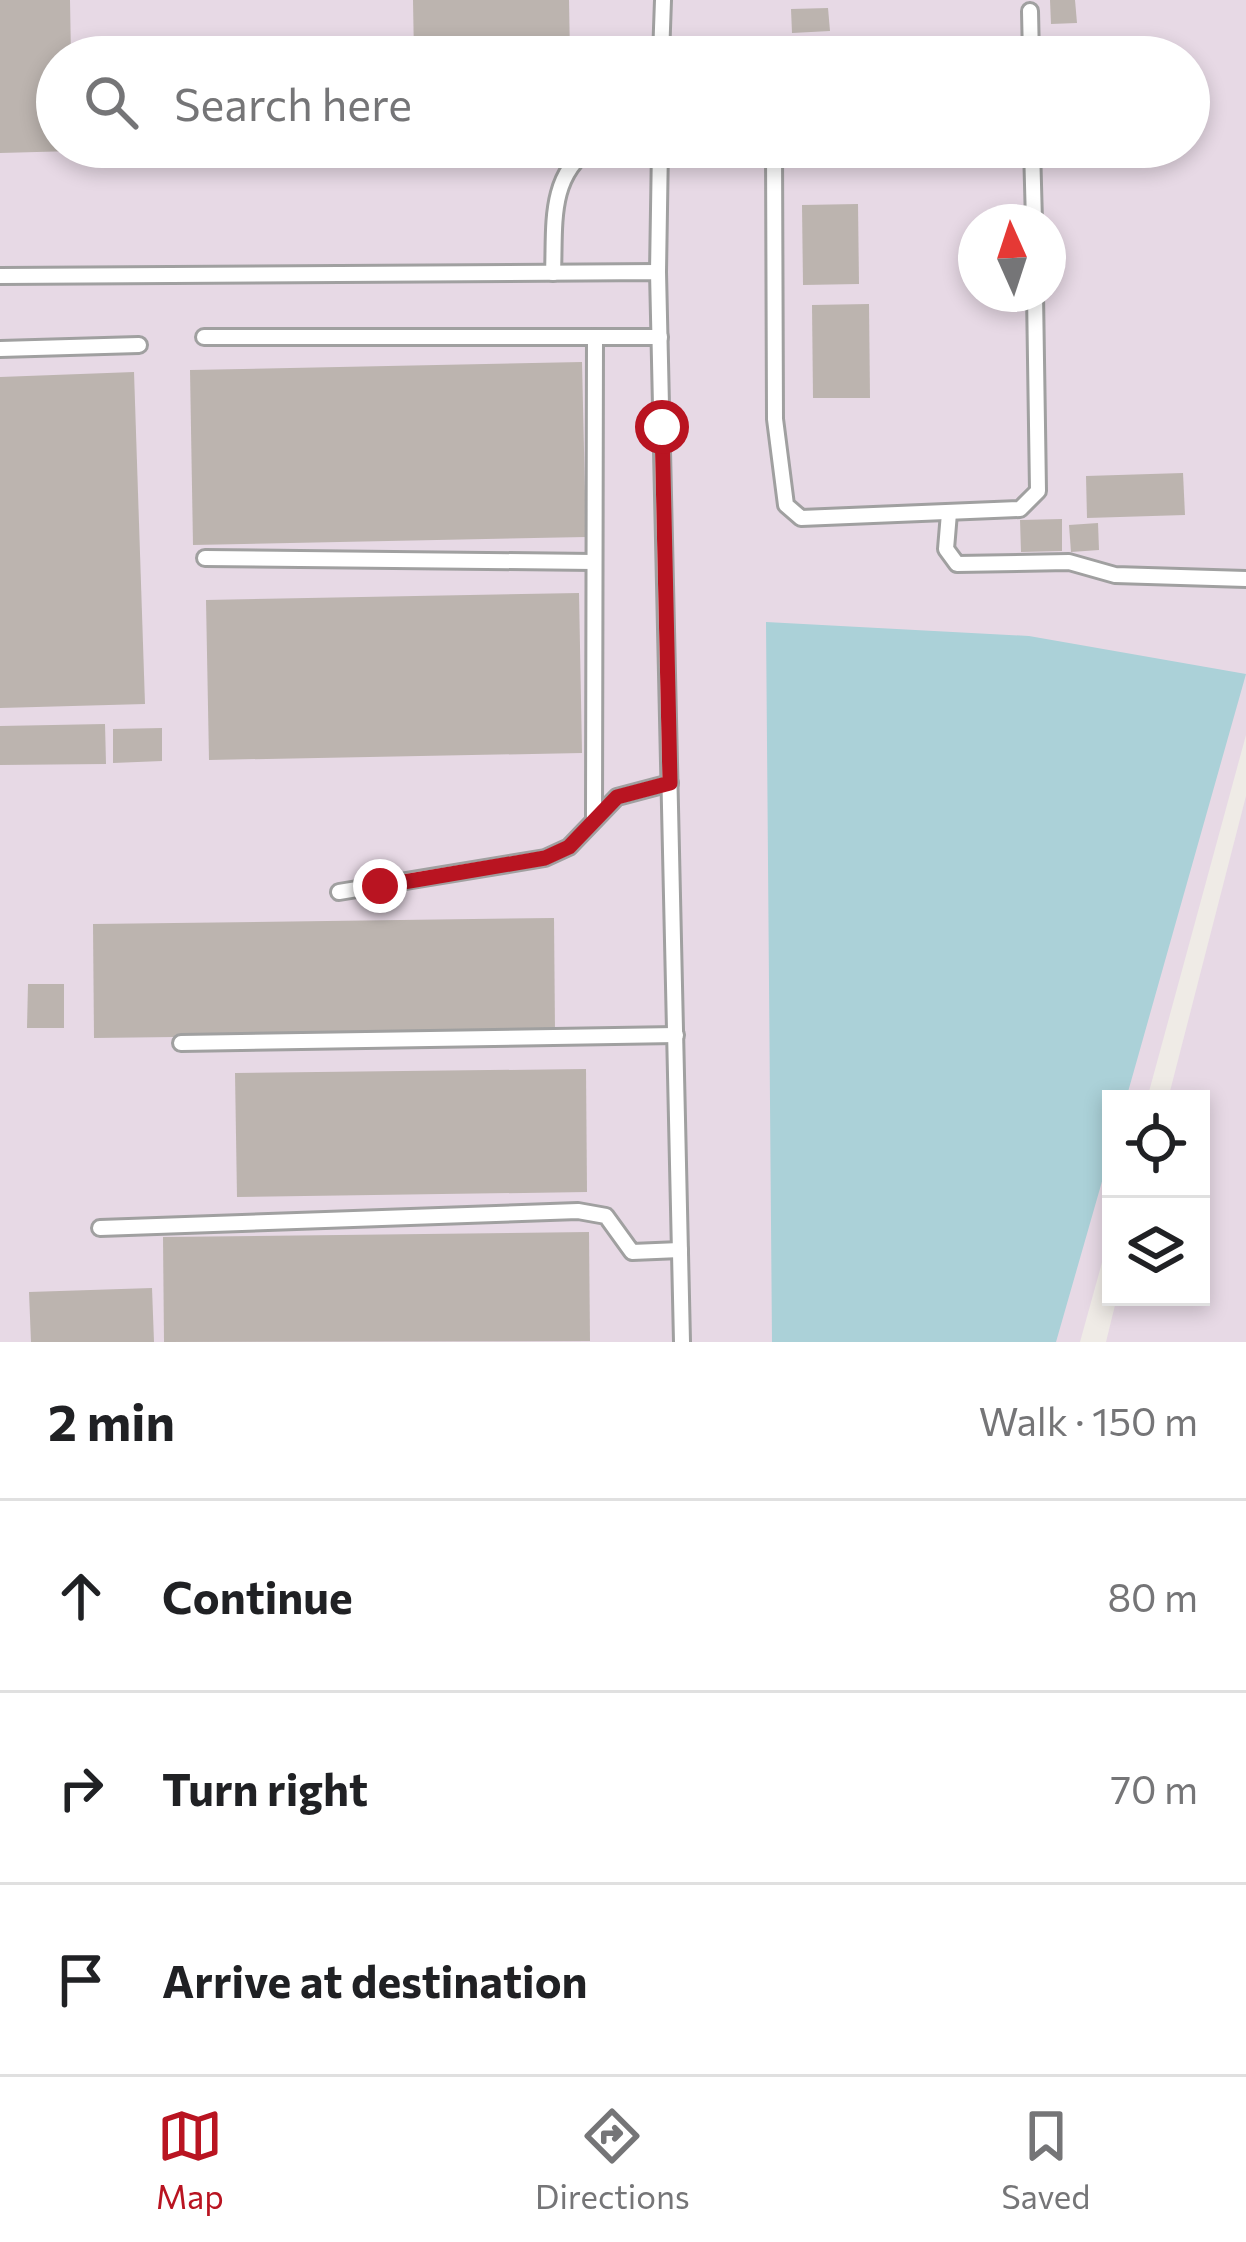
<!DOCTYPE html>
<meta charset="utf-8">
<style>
body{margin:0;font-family:Commissioner,sans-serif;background:#f2f2f2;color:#202124}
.controls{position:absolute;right:36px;bottom:36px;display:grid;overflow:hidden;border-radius:0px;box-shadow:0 6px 18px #0003}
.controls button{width:108px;height:108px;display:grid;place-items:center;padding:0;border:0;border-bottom:3px solid #e0e0e0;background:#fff;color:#202124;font:60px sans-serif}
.compass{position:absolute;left:958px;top:204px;width:108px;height:108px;border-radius:50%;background:#fff;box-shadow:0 6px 18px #0003;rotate:357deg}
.stop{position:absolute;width:36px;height:36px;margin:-27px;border:9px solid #b91421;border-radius:50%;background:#fff}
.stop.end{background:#b91421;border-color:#fff;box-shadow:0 3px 12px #0008}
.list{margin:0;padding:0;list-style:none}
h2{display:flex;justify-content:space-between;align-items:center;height:156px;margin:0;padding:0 48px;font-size:51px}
h2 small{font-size:39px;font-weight:400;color:#757577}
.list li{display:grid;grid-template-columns:78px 1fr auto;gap:36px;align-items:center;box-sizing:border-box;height:192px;padding:0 48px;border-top:3px solid #e0e0e0}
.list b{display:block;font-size:45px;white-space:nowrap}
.list em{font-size:39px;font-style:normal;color:#757577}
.icon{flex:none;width:66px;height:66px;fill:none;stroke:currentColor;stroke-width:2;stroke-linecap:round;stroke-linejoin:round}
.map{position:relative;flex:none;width:1246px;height:1342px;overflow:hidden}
.search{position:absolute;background:#fff;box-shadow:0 6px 18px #0003;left:36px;right:36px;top:36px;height:132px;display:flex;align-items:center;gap:30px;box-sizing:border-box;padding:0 42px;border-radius:66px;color:#757577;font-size:45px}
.sheet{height:732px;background:#fff}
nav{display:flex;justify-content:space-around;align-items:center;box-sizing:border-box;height:168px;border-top:3px solid #e0e0e0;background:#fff;font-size:33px;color:#757577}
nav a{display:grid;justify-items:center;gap:6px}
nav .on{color:#b91421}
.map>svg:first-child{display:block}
</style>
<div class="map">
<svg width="1246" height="1342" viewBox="0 0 1246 1342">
<rect width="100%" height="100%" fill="#efebe6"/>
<!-- industrial -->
<g fill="#e7d9e5" fill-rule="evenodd">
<path d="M0 0H1246V735L1147 1099H1111V1230L1080 1342H0ZM57 57H1189V147H57ZM976 222H1048V294H976Z"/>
<polygon points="1246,796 1246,1342 1106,1342 1117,1297 1201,1297 1201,1099 1168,1099"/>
</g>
<!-- water -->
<polygon fill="#abd1d8" points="766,622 1029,636 1246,674 1126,1099 1111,1099 1111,1150 1056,1342 772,1342"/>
<!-- building -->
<g fill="#bcb4af">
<polygon points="0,0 70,0 71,57 57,57 57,147 74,147 74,151 0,153"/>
<polygon points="413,0 569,0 570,57 414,57"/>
<polygon points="1050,0 1075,0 1077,23 1051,24"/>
<polygon points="828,8 830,31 792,33 791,9"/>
<polygon points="415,147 572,147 572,160 416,163"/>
<rect x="956" y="147" width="54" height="6"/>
<polygon points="858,204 859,284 803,285 802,205"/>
<polygon points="869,304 870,398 813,398 812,305"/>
<polygon points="582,362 586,537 193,545 190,370"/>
<polygon points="134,372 145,704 0,708 0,377"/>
<polygon points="1183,473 1185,515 1087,518 1086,476"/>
<polygon points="1062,519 1062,551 1021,552 1020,520"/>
<polygon points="1098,523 1099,550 1071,552 1069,525"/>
<polygon points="579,593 582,753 209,760 206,600"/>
<polygon points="105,724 106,764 0,765 0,726"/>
<polygon points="162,728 162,761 113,763 113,729"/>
<polygon points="554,918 555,1032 94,1038 93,924"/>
<polygon points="28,984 64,984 64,1028 27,1028"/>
<polygon points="586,1069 587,1192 237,1197 235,1073"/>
<polygon points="589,1232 590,1341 164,1342 163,1237"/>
<polygon points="152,1288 154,1342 31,1342 29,1292"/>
</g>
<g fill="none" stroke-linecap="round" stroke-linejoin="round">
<defs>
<g id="lane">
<polyline points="1030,11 1031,57"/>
<polyline points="661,57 663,0"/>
<polyline points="774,147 775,419 786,505 801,518 1020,509 1038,491 1035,294"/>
<polyline points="1032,147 1034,222"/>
<polyline points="658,272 660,147"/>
<path d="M553 273C555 225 548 177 591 147"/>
<polyline points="0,276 658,272 682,1342"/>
<polyline points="204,337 660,337"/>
<polyline points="0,349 139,345"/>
<polyline points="949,513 946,549 957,564 1069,562 1115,575 1246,579"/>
<polyline points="205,558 594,562"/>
<polyline points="594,818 595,337"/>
<polyline points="339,892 545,858 569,847 617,797 670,783"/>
<polyline points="181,1043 676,1035"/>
<polyline points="100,1228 578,1211 606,1216 632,1252 680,1250"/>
</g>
</defs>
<!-- lane casing -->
<use href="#lane" stroke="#a0a0a0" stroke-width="20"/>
<!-- lane -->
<use href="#lane" stroke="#fff" stroke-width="14"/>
</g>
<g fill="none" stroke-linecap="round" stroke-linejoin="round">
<!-- route -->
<polyline stroke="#b91421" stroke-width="15" points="380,886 545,858 569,847 617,797 670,783 662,427"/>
</g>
</svg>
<div class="controls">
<button><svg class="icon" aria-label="locate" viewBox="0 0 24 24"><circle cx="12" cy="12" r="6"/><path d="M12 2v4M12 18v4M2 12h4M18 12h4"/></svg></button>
<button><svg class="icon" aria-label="layers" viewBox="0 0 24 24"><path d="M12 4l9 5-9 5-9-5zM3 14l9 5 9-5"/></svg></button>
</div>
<svg class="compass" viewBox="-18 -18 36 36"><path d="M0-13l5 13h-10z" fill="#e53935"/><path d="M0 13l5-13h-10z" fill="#757577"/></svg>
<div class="stop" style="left:662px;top:427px"></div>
<div class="stop end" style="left:380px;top:886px"></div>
<div class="search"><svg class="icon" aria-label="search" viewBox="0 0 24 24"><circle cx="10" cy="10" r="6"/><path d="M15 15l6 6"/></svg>Search here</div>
</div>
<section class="sheet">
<h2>2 min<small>Walk · 150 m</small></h2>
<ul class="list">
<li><svg class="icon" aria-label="ahead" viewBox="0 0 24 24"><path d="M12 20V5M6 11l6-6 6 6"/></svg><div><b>Continue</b></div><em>80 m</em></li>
<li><svg class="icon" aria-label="right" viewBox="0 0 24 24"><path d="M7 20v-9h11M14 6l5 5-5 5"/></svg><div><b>Turn right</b></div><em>70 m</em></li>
<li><svg class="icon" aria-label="arrive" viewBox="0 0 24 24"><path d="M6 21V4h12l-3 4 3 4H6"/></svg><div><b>Arrive at destination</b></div></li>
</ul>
</section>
<nav>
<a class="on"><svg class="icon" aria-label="map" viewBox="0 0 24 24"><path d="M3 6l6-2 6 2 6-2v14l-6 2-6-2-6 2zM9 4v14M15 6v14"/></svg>Map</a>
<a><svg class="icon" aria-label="directions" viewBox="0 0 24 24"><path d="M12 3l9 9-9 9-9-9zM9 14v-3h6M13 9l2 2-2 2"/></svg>Directions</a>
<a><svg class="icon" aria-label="saved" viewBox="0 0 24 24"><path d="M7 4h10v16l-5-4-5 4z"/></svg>Saved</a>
</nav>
